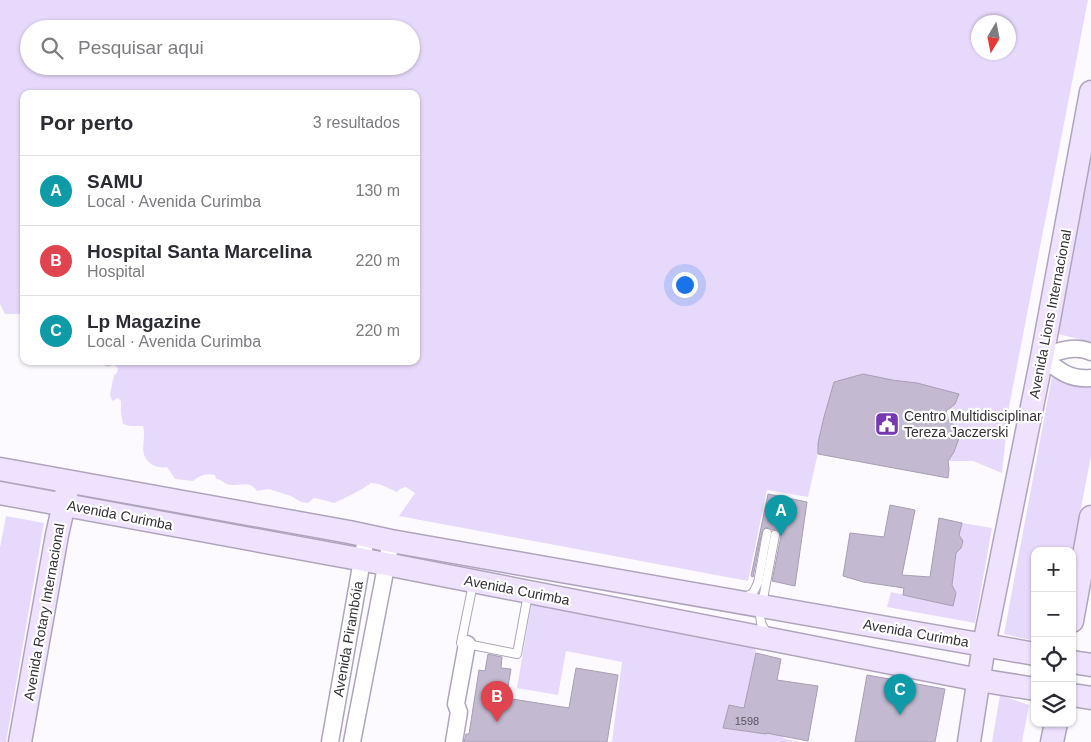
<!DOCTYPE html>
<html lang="pt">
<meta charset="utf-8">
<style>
body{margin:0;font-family:Arial,sans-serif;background:#f7f7f7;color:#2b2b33}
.controls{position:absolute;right:15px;bottom:15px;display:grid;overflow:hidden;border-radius:10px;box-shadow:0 1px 4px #0004}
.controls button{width:45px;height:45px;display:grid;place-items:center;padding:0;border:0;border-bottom:1px solid #e1e1e2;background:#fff;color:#2b2b33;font:25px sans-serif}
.compass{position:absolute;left:971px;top:15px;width:45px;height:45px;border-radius:50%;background:#fff;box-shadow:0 1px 4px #0004;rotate:190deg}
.you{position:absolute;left:684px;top:284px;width:18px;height:18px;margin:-12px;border:4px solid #fff;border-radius:50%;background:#1a73e8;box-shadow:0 0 0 8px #1a73e833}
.badge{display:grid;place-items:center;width:32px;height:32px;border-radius:50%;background:#7639af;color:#fff;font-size:16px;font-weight:700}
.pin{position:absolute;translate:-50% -41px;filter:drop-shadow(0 1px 2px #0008)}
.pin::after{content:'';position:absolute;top:26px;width:18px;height:15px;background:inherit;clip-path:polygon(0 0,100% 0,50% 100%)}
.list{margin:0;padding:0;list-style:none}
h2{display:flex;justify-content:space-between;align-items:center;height:65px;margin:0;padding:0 20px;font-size:21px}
h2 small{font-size:16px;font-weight:400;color:#7c7c81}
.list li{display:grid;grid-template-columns:32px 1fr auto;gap:15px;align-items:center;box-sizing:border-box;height:70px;padding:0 20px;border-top:1px solid #e1e1e2}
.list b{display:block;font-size:19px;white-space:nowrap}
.list p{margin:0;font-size:16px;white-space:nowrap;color:#7c7c81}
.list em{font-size:16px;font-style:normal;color:#7c7c81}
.icon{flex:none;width:28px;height:28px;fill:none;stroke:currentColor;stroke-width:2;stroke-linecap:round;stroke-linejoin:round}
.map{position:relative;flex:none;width:1091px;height:742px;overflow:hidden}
.search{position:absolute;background:#fff;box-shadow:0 1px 4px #0004;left:20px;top:20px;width:400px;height:55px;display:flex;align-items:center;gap:12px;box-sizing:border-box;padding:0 18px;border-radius:28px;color:#7c7c81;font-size:19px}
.panel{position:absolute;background:#fff;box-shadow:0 1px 4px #0004;left:20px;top:90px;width:400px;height:275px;border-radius:10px}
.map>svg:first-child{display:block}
</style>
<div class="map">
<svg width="1091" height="742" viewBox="0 0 1091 742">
<rect width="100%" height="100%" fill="#fcfaff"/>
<!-- green -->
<g fill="#e7d9fb" fill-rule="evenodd">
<path d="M0 0H1088L1009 407 1002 473 973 461H948L959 438 949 422V409L958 394 863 374 834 382 808 497 767 490 748 581 399 516 415 493 406 487 400 489 397 492 379 484 371 483C360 491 347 497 334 503 327 501 321 499 314 498L308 503 301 502 291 496 272 490 268 489 257 491C250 480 240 486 230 485 226 485 223 480 216 479L215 475C206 473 200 475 193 481L175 479 167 467C161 468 156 467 151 464 137 453 147 440 143 426H130L123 424 121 413V401L118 398 112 401 110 394 114 375 117 373 118 368 114 365 107 367 97 362 80 364 67 361H416V94H24V314H5L0 304ZM978 22H1008V52H978ZM29 29H411V66H29Z"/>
<polygon points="1091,157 1091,342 1058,334"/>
<polygon points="1052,376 1091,382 1091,456 1072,554 1072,551 1035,551 1035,641 1004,634"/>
<polygon points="6,516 44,523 6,742 0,742 0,548"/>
<polygon points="962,523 992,528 975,623 887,607 891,592 953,605 956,593 952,585 956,553 961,548 963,541 959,535"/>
<polygon points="532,600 755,645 756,653 747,693 773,698 743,711 743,707 729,705 723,728 766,734 768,723 785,726 783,738 798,742 612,742 622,662 566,651 558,695 517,688"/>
<polygon points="1000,695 1029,705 1022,742 992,742"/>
</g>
<!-- building -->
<g fill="#c3bad1" stroke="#a79eb4">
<polygon points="863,374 892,380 917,383 959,394 955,404 946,411 949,422 956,426 959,438 954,452 948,461 949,469 948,478 818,454 818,443 824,417 834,382"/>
<polygon points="768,494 807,502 795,586 772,581 781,536 778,530 776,529 772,530 768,528 765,528 762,532 753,577 751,576"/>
<polygon points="890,505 915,510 902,575 930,577 939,518 962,523 959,535 963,541 961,548 956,553 952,585 956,593 953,606 903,595 904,588 863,582 843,576 850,533 884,537"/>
<polygon points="756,653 781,659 777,680 818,686 808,741 766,733 766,734 723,728 729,705 744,708"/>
<polygon points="488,654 502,657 501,668 511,669 506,698 569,708 576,668 618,675 607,742 464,742 466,734 469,734 479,670 485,671"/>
<polygon points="867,675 945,689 935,742 855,742"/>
</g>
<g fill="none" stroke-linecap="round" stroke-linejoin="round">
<defs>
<g id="lane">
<polyline points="473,584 461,643 467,644 517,654 528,594"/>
<polyline points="745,597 753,593 758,583 767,533"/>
<polyline points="767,634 761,623 760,615 775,535"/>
</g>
<g id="street">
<path d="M1091 352C1075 345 1058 351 1042 357 1058 370 1069 380 1091 378"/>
<polyline points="330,742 364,549"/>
<polyline points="352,742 391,541"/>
<polyline points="454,742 459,712 456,704 467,644"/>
</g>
<g id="secondary">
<polyline points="0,469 349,532 391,541 1035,654"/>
<polyline points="0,493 386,564 979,680 1035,689"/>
<polyline points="1072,621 1091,517"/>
<polyline points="1072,662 1091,665"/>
<polyline points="1072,695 1091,698"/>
<polyline points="20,742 57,535 67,490"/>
<polyline points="969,742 984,645 1042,357 1091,92"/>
<polyline points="1052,742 1056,723"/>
</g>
</defs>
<!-- lane casing -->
<use href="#lane" stroke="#aea5bc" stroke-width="10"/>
<!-- street casing -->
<use href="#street" stroke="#aea5bc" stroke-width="19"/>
<!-- secondary casing -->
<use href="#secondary" stroke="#aea5bc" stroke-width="25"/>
<!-- lane -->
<use href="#lane" stroke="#fff" stroke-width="8"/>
<!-- street -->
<use href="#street" stroke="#fff" stroke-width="16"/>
<!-- secondary -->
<use href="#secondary" stroke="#efe2ff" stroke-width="22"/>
</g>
<!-- icons -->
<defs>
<symbol id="civic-square" viewBox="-11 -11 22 22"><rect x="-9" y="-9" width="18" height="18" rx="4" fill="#7639af" stroke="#fff"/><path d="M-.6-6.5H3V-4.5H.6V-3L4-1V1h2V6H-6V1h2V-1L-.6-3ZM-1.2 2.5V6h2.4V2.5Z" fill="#fff"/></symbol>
</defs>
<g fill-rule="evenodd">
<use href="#civic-square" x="873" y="410" width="28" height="28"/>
</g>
<g text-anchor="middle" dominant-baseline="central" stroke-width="4.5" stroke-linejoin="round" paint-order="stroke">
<!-- number labels -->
<g font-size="11" fill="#585360">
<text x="747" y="721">1598</text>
</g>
<!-- street labels -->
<g font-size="14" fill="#35313a" stroke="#fff">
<text transform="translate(1050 314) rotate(-79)">Avenida Lions Internacional</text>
<text transform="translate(120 515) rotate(11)">Avenida Curimba</text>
<text transform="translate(517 590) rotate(11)">Avenida Curimba</text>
<text transform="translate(44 612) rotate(-80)">Avenida Rotary Internacional</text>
<text transform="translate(916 633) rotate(10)">Avenida Curimba</text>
<text transform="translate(348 639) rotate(-80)">Avenida Pirambóia</text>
</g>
<!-- poi labels -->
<g font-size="14" fill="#35313a" stroke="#fff" text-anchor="start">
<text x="904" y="416">Centro Multidisciplinar<tspan x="904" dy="16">Tereza Jaczerski</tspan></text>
</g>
</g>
</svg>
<div class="controls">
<button>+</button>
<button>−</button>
<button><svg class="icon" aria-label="locate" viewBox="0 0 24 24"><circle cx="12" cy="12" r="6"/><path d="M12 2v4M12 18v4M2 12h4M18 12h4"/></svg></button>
<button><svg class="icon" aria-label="layers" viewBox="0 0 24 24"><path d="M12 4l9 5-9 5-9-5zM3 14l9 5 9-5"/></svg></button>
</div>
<svg class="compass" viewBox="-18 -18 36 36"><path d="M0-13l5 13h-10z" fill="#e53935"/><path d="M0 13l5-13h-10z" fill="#7c7c81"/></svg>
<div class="you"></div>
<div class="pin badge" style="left:781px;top:536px;background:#0f9aa8">A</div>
<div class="pin badge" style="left:497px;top:722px;background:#e0444e">B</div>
<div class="pin badge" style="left:900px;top:715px;background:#0f9aa8">C</div>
<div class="search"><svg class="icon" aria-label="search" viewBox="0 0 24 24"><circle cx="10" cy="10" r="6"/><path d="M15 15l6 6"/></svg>Pesquisar aqui</div>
<section class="panel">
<h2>Por perto<small>3 resultados</small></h2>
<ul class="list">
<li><span class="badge" style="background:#0f9aa8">A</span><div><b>SAMU</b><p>Local · Avenida Curimba</p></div><em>130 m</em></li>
<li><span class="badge" style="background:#e0444e">B</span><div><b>Hospital Santa Marcelina</b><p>Hospital</p></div><em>220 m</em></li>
<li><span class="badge" style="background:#0f9aa8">C</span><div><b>Lp Magazine</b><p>Local · Avenida Curimba</p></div><em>220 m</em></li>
</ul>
</section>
</div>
